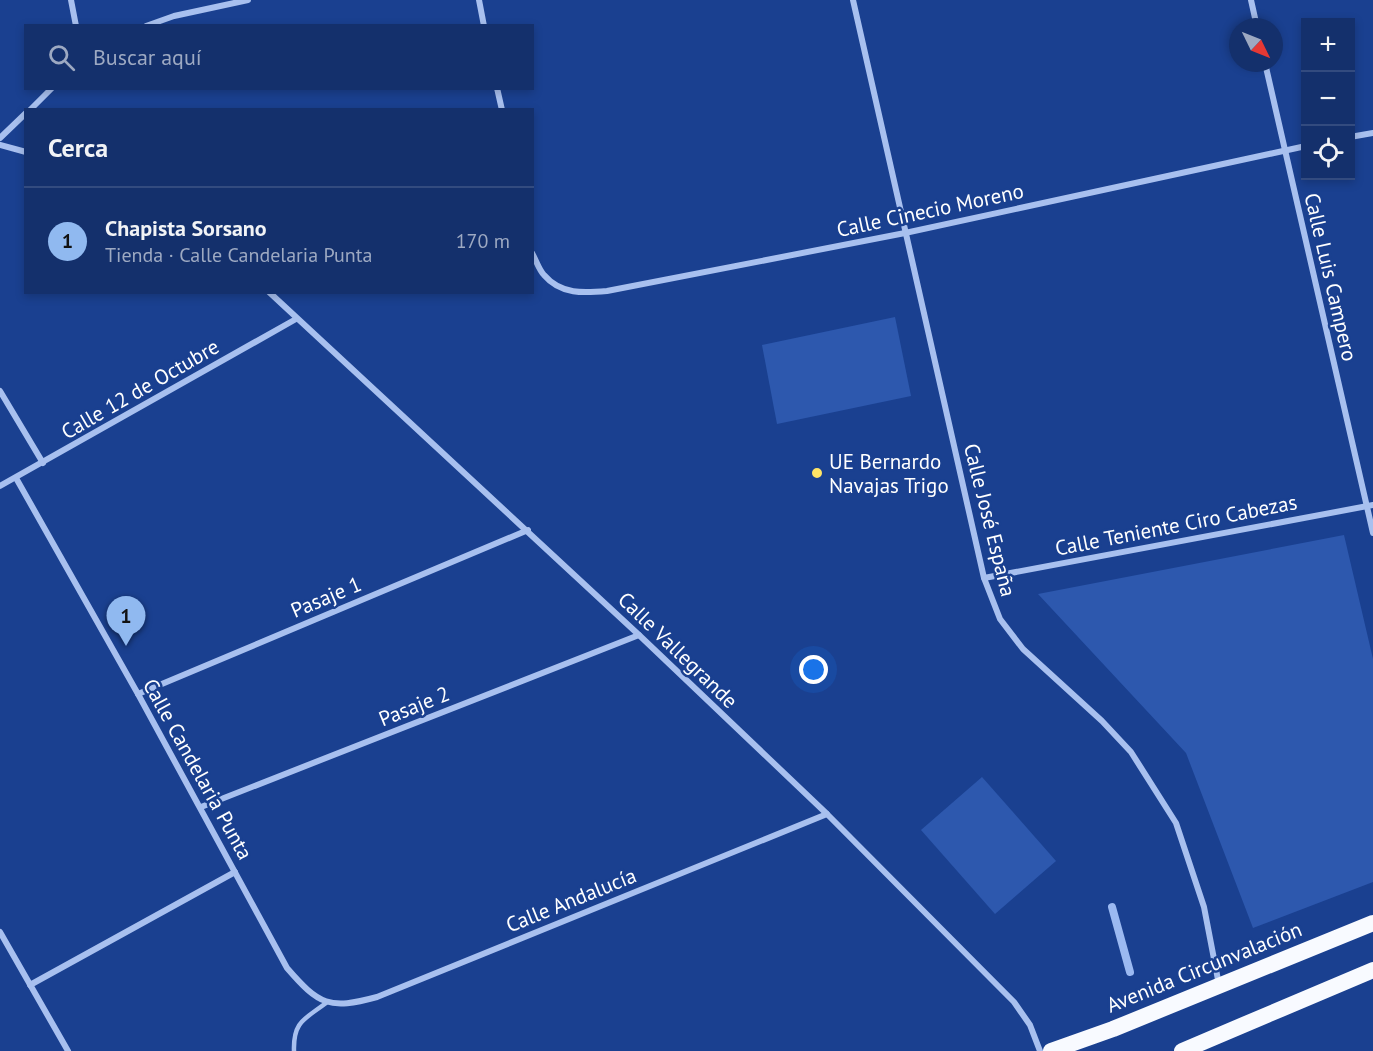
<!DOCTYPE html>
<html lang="es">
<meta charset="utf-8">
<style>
body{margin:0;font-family:"PT Sans",sans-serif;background:#213c74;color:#f1f3f6}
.controls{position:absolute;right:18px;top:18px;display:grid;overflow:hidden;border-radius:0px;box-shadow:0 3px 9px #0003}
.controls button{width:54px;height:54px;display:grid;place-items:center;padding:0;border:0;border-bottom:2px solid #334b7f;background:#14306c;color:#f1f3f6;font:30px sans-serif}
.compass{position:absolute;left:1229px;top:18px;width:54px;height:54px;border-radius:50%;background:#14306c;box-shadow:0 3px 9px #0003;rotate:133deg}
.you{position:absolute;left:814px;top:670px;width:21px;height:21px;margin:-15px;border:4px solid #fff;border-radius:50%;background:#1a73e8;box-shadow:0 0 0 9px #1a73e833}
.badge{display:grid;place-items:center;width:39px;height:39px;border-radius:50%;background:#90b9f0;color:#111;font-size:20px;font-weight:700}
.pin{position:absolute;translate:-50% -50px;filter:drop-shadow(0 2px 3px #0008)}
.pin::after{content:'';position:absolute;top:32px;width:21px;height:18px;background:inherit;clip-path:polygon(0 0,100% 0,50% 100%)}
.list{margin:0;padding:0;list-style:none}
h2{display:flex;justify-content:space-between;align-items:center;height:78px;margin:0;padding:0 24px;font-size:26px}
h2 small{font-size:20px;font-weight:400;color:#9da9c2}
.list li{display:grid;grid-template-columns:39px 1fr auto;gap:18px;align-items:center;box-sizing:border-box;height:108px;padding:0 24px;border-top:2px solid #334b7f}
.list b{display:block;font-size:22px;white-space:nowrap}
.list p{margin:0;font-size:20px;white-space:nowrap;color:#9da9c2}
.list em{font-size:20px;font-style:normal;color:#9da9c2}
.icon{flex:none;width:33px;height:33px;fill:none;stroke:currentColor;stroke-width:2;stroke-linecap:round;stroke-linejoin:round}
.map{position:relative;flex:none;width:1373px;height:1051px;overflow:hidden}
.search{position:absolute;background:#14306c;box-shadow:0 3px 9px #0003;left:24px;top:24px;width:510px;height:66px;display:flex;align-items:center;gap:15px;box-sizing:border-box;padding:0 21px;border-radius:0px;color:#9da9c2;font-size:22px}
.panel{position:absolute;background:#14306c;box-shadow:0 3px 9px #0003;left:24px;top:108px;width:510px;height:186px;border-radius:0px}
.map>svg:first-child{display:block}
</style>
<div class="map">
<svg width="1373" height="1051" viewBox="0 0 1373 1051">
<rect width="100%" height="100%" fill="#1a4090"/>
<!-- park -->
<g fill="#2d58ae">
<polygon points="895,317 911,396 777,424 762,345"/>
<polygon points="1344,535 1373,659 1373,882 1253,928 1186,753 1038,594"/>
<polygon points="982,777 1056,861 995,914 921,830"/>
</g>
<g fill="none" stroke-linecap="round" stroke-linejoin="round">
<!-- stream -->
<polyline stroke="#9bb9f1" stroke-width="8" points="1112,907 1130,972"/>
<!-- service -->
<path stroke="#a8c0ef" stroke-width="4.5" d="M294 1051C293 1021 305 1019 326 1003"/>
<!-- minor -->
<g stroke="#a8c0ef" stroke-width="6">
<polyline points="71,0 76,26"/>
<polyline points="479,0 484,26"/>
<polyline points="853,0 984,578 1000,619 1023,649 1102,721 1131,752 1176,823 1204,907 1219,985"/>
<polyline points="1251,0 1257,27"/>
<polyline points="146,26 174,16 248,0"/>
<polyline points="1265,63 1373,533"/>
<polyline points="497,88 502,110"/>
<polyline points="30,110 52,88"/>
<polyline points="1350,137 1373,133"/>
<polyline points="0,138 26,113"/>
<polyline points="0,145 26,152"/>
<path d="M532 253C536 260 539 270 544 275 561 295 584 293 607 291L905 233 1306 146"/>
<polyline points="269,292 639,635 827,814 1014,1002 1030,1025 1040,1051"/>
<polyline points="0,391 43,463"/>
<path d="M16 478 138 694 287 968C319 1005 329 1010 377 997L827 814"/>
<polyline points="0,486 296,319"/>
<polyline points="984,578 1373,505"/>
<polyline points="138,694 528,530"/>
<polyline points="201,807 639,635"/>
<polyline points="0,932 68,1051"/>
<polyline points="30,985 235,872"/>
</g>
<!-- trunk -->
<g stroke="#f8faff" stroke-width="16">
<polyline points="1051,1051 1113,1029 1373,923"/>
<polyline points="1182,1051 1373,970"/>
</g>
</g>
<!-- markers -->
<circle fill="#ffe466" stroke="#1a4090" stroke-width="2" cx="817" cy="473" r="6"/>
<g text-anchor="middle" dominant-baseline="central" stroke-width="5" stroke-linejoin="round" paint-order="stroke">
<!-- street labels -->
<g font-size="21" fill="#fff" stroke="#1a4090">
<text transform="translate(930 210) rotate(-12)">Calle Cinecio Moreno</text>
<text transform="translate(1331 277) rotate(77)">Calle Luis Campero</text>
<text transform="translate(140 389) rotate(-30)">Calle 12 de Octubre</text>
<text transform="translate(990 520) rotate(76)">Calle José España</text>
<text transform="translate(1176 525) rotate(-11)">Calle Teniente Ciro Cabezas</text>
<text transform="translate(326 597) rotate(-23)">Pasaje 1</text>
<text transform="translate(678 650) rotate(44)">Calle Vallegrande</text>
<text transform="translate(414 706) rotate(-22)">Pasaje 2</text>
<text transform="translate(198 769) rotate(61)">Calle Candelaria Punta</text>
<text transform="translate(571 900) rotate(-22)">Calle Andalucía</text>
<text transform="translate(1204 967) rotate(-22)">Avenida Circunvalación</text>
</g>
<!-- poi labels -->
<g font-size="21" fill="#fff" stroke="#1a4090" text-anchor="start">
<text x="829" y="461">UE Bernardo<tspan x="829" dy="24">Navajas Trigo</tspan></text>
</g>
</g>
</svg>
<div class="controls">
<button>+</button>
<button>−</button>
<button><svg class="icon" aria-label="locate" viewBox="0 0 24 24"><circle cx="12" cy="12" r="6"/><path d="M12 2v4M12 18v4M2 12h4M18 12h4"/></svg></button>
</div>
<svg class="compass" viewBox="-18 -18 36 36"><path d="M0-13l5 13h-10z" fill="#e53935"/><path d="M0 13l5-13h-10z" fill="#9da9c2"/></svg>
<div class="you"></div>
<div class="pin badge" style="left:126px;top:646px">1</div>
<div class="search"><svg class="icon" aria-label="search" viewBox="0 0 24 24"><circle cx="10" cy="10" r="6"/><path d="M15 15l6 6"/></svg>Buscar aquí</div>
<section class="panel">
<h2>Cerca<small></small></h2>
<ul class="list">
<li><span class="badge">1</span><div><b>Chapista Sorsano</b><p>Tienda · Calle Candelaria Punta</p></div><em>170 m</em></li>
</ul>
</section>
</div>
